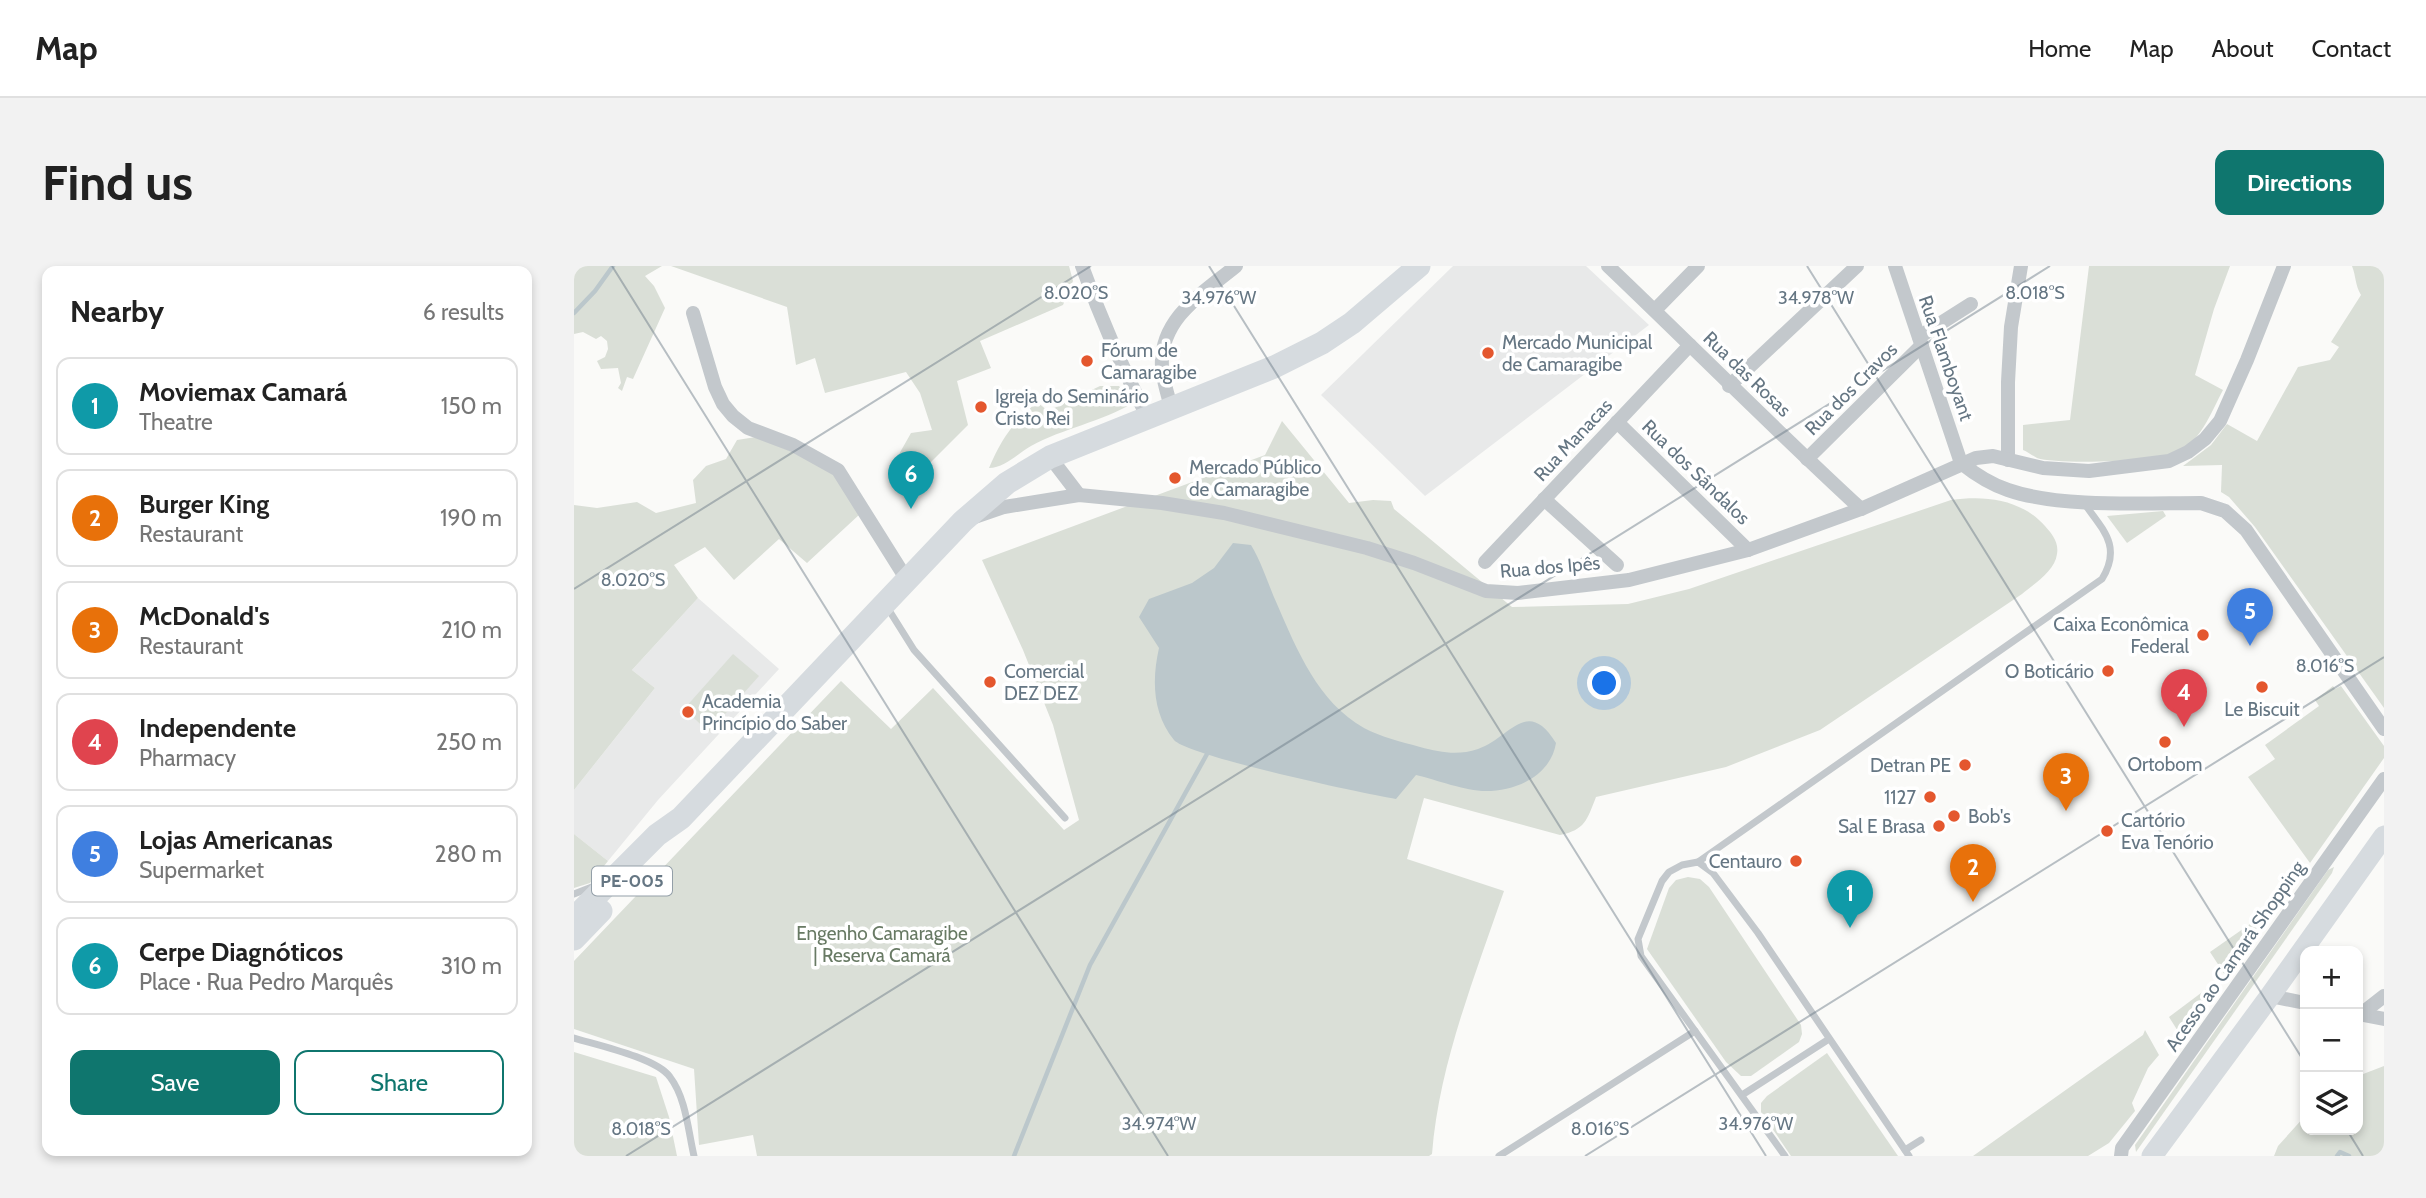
<!DOCTYPE html>
<meta charset="utf-8">
<style>
body{margin:0;font-family:Cabin,sans-serif;background:#f2f2f2;color:#222}
.controls{position:absolute;right:21px;bottom:21px;display:grid;overflow:hidden;border-radius:14px;box-shadow:0 4px 10px #0003}
.controls button{width:63px;height:63px;display:grid;place-items:center;padding:0;border:0;border-bottom:2px solid #e0e0e0;background:#fff;color:#222;font:35px sans-serif}
.you{position:absolute;left:1031px;top:418px;width:24px;height:24px;margin:-18px;border:5px solid #fff;border-radius:50%;background:#1a73e8;box-shadow:0 0 0 10px #1a73e833}
.badge{display:grid;place-items:center;width:46px;height:46px;border-radius:50%;background:#0f766e;color:#fff;font-size:23px;font-weight:700}
.pin{position:absolute;translate:-50% -58px;filter:drop-shadow(0 2px 4px #0008)}
.pin::after{content:'';position:absolute;top:37px;width:24px;height:21px;background:inherit;clip-path:polygon(0 0,100% 0,50% 100%)}
.list{margin:0;padding:0;list-style:none}
h2{display:flex;justify-content:space-between;align-items:center;height:91px;margin:0;padding:0 28px;font-size:30px}
h2 small{font-size:23px;font-weight:400;color:#767676}
.list li{display:grid;grid-template-columns:46px 1fr auto;gap:21px;align-items:center;box-sizing:border-box;height:98px;margin:0 14px 14px;padding:0 14px;border:2px solid #e0e0e0;border-radius:14px}
.list b{display:block;font-size:26px;white-space:nowrap}
.list p{margin:0;font-size:23px;white-space:nowrap;color:#767676}
.list em{font-size:23px;font-style:normal;color:#767676}
.actions{display:flex;gap:14px;padding:21px 28px}
.actions a{flex:1;padding:16px 0;border:2px solid #0f766e;border-radius:14px;text-align:center;font-size:24px;color:#0f766e}
.actions .main{background:#0f766e;color:#fff}
.icon{flex:none;width:38px;height:38px;fill:none;stroke:currentColor;stroke-width:2;stroke-linecap:round;stroke-linejoin:round}
.map{position:relative;flex:none;width:1810px;height:890px;overflow:hidden;border-radius:14px}
header{display:flex;align-items:center;gap:42px;box-sizing:border-box;height:98px;padding:0 35px;background:#fff;border-bottom:2px solid #e0e0e0}
header strong{font-size:33px}
nav{display:flex;gap:38px;margin-inline-start:auto;font-size:24px}
.intro{display:flex;align-items:center;justify-content:space-between;box-sizing:border-box;height:168px;padding:0 42px}
h1{margin:0;font-size:49px}
.button{padding:18px 32px;border-radius:14px;background:#0f766e;color:#fff;font-size:24px;font-weight:700}
main{display:flex;gap:42px;padding:0 42px}
aside{flex:1;background:#fff;border-radius:14px;box-shadow:0 4px 10px #0003}
.map>svg:first-child{display:block}
</style>
<header>
<strong>Map</strong>
<nav><a>Home</a><a>Map</a><a>About</a><a>Contact</a></nav>
</header>
<div class="intro"><h1>Find us</h1><a class="button">Directions</a></div>
<main>
<aside>
<h2>Nearby<small>6 results</small></h2>
<ul class="list">
<li><span class="badge" style="background:#0f9aa8">1</span><div><b>Moviemax Camará</b><p>Theatre</p></div><em>150 m</em></li>
<li><span class="badge" style="background:#e8710a">2</span><div><b>Burger King</b><p>Restaurant</p></div><em>190 m</em></li>
<li><span class="badge" style="background:#e8710a">3</span><div><b>McDonald's</b><p>Restaurant</p></div><em>210 m</em></li>
<li><span class="badge" style="background:#e0444e">4</span><div><b>Independente</b><p>Pharmacy</p></div><em>250 m</em></li>
<li><span class="badge" style="background:#3f7fe0">5</span><div><b>Lojas Americanas</b><p>Supermarket</p></div><em>280 m</em></li>
<li><span class="badge" style="background:#0f9aa8">6</span><div><b>Cerpe Diagnóticos</b><p>Place · Rua Pedro Marquês</p></div><em>310 m</em></li>
</ul>
<div class="actions"><a class="main">Save</a><a>Share</a></div>
</aside>
<div class="map">
<svg width="1810" height="890" viewBox="0 0 1810 890">
<rect width="100%" height="100%" fill="#fafaf8"/>
<!-- built -->
<g fill="#e8e9e9">
<polygon points="879,0 1012,0 1075,59 851,230 747,129"/>
<polygon points="124,332 205,403 84,534 34,595 0,568 0,524 81,422 58,404"/>
</g>
<!-- green -->
<g fill="#dadfd7">
<polygon points="0,0 88,0 71,10 80,20 91,42 59,113 53,111 48,125 44,122 47,117 44,102 27,103 23,95 31,91 34,83 33,75 27,70 22,73 9,66 0,68"/>
<polygon points="97,0 495,0 499,15 489,39 406,75 417,102 383,115 394,159 355,198 324,190 337,167 358,164 346,127 332,106 251,127 241,92 222,99 213,41"/>
<path d="M1515 0H1656L1640 43 1621 109 1649 124C1638 145 1628 172 1607 185 1590 196 1483 199 1463 192 1459 190 1454 186 1449 184V159L1496 154Z"/>
<path d="M1778 0H1810V442L1681 261 1655 231 1647 226 1648 199 1609 200 1637 179 1653 158 1683 175 1724 101 1756 94 1765 81 1757 76 1787 29C1781 19 1782 10 1778 0Z"/>
<path d="M526 120H545L559 137C527 156 490 162 457 180 444 187 431 202 415 202 428 172 438 158 463 136L474 145Z"/>
<path d="M708 155 775 237 799 234 817 235 820 243 938 341 1054 338 1115 323 1377 234C1411 229 1447 233 1471 260 1478 268 1485 276 1483 288 1481 305 1460 318 1448 328L1246 464 1152 501 1022 531C1013 554 1011 564 986 569L850 532 833 593 930 625C901 710 865 798 858 888L855 890H183L179 869 125 879 120 803 0 763V695L267 415 317 463 359 422 490 564 505 554 479 459 449 384 408 294 691 189Z"/>
<polygon points="182,171 264,204 286,248 233,297 205,273 160,314 131,281 100,299 124,332 58,404 81,422 0,524 0,239 23,242 63,236 82,247 122,237 119,214 132,200 152,193 163,174"/>
<polygon points="1589,245 1592,250 1553,277 1533,250"/>
<polygon points="159,388 185,410 135,466 110,443"/>
<polygon points="1759,420 1761,423 1767,420 1805,473 1810,480 1810,492 1736,597 1674,511 1701,493 1691,479 1745,440 1741,434"/>
<polygon points="0,568 34,595 16,617 0,622"/>
<polygon points="1760,601 1758,607 1562,886 1561,879 1754,604"/>
<polygon points="1114,611 1126,613 1135,621 1227,759 1228,768 1225,776 1177,810 1167,810 1152,796 1073,683 1095,622 1102,614"/>
<polygon points="1706,637 1607,770 1595,751 1651,709 1636,686"/>
<polygon points="1571,764 1585,789 1574,802 1558,837 1561,845 1535,877 1514,890 1399,890 1569,769"/>
<polygon points="0,786 82,811 95,851 103,890 0,890"/>
<polygon points="1253,787 1324,890 1217,890 1187,846 1187,837 1193,830"/>
<polygon points="1810,800 1810,890 1700,890 1704,880 1731,850 1731,864 1784,864 1784,810"/>
</g>
<!-- water -->
<path fill="#bbc7cb" d="M659 277 677 279C688 297 694 318 703 338 723 384 744 436 790 462 807 471 828 476 846 481 866 486 883 490 904 483 936 472 953 430 982 477 977 509 943 525 912 525 891 525 863 514 842 509L822 533C790 528 614 490 600 474 578 447 578 413 585 382L565 351 575 333 618 317 640 302Z"/>
<g fill="none" stroke-linecap="round" stroke-linejoin="round">
<!-- stream -->
<g stroke="#bbc7cb" stroke-width="4.5">
<polyline points="0,47 21,25 39,0"/>
<polyline points="440,890 516,699 633,488"/>
<polyline points="1763,890 1766,886 1775,890"/>
</g>
<!-- lane -->
<g stroke="#c3c8cc" stroke-width="7">
<polyline points="313,341 340,384 491,552"/>
<path d="M1124 596 1528 313C1548 280 1529 264 1510 237"/>
<polyline points="0,628 23,619"/>
<path d="M0 772C23 779 83 792 96 811 112 832 114 864 120 890"/>
<polyline points="1168,829 1255,773"/>
<polyline points="1331,884 1347,874"/>
<polyline points="925,890 1121,765"/>
<polyline points="1211,890 1067,690 1064,673 1088,615 1095,606 1108,599 1124,596 1139,607 1184,667 1335,890"/>
</g>
<!-- street -->
<g stroke="#c3c8cc" stroke-width="14">
<path d="M508 0C527 53 548 102 574 152"/>
<path d="M1034 0C1119 81 1201 164 1287 243"/>
<polyline points="1321,0 1387,197"/>
<polyline points="1081,44 1124,0"/>
<polyline points="119,47 141,121 149,138 159,150 174,162 219,179 264,204 333,314"/>
<polyline points="1345,71 1397,38"/>
<polyline points="1155,120 1283,0"/>
<path d="M598 144C594 130 589 115 588 101 585 53 629 27 662 0"/>
<polyline points="1043,156 1174,284"/>
<polyline points="476,191 505,229"/>
<polyline points="1233,193 1348,79"/>
<polyline points="1434,194 1434,116 1437,61 1447,0"/>
<path d="M1387 197C1402 209 1416 218 1434 224 1486 242 1570 237 1627 237L1651 245 1672 264 1810 463"/>
<polyline points="970,233 1043,299"/>
<polyline points="401,251 430,241 505,229 588,237 650,247 793,282 840,297 912,325 944,327 1055,314 1174,284 1287,243 1402,192 1419,190 1469,202 1515,205 1595,195 1614,186 1631,173 1646,155 1673,94 1710,0"/>
<polyline points="911,296 1116,79"/>
<polyline points="1696,730 1731,737"/>
<polyline points="1784,748 1810,753"/>
<polyline points="1787,748 1810,730"/>
<polyline points="1547,890 1548,882 1810,513"/>
</g>
<!-- secondary -->
<polyline stroke="#d6dbdf" stroke-width="21" points="1578,890 1696,730 1810,570"/>
<!-- primary -->
<g stroke="#d6dbdf" stroke-width="23">
<polyline points="0,652 83,569 107,552 389,255 433,217 476,191 700,101 748,77 778,57 845,0"/>
<polyline points="0,673 27,645"/>
</g>
</g>
<!-- ticks -->
<path fill="none" stroke="#657683" stroke-width="2" stroke-opacity="0.45" d="M38 0 594 890M635 0 1192 890M1233 0 1731 797M0 323 517 0M1773 864 1789 890M52 890 1476 0M1011 890 1810 391"/>
<!-- markers -->
<g fill="#e4572e" stroke="#fff" stroke-width="2.5">
<circle cx="914" cy="87" r="7"/>
<circle cx="513" cy="95" r="7"/>
<circle cx="407" cy="141" r="7"/>
<circle cx="601" cy="212" r="7"/>
<circle cx="1629" cy="369" r="7"/>
<circle cx="1534" cy="405" r="7"/>
<circle cx="416" cy="416" r="7"/>
<circle cx="1688" cy="421" r="7"/>
<circle cx="114" cy="446" r="7"/>
<circle cx="1591" cy="476" r="7"/>
<circle cx="1391" cy="499" r="7"/>
<circle cx="1356" cy="531" r="7"/>
<circle cx="1380" cy="550" r="7"/>
<circle cx="1365" cy="560" r="7"/>
<circle cx="1533" cy="565" r="7"/>
<circle cx="1222" cy="595" r="7"/>
</g>
<g text-anchor="middle" dominant-baseline="central" stroke-width="7" stroke-linejoin="round" paint-order="stroke">
<!-- shield labels -->
<rect fill="#fff" stroke="#939fa8" stroke-width="2" x="18" y="600.5" width="80" height="29" rx="5"/>
<g font-size="18" font-weight="bold" fill="#657683">
<text x="58" y="615">PE-005</text>
</g>
<!-- poi labels -->
<g font-size="19" fill="#657683" stroke="#fff" text-anchor="start">
<text x="928" y="76">Mercado Municipal<tspan x="928" dy="22">de Camaragibe</tspan></text>
<text x="527" y="84">Fórum de<tspan x="527" dy="22">Camaragibe</tspan></text>
<text x="421" y="130">Igreja do Seminário<tspan x="421" dy="22">Cristo Rei</tspan></text>
<text x="615" y="201">Mercado Público<tspan x="615" dy="22">de Camaragibe</tspan></text>
<text x="1615" y="358" text-anchor="end">Caixa Econômica<tspan x="1615" dy="22">Federal</tspan></text>
<text x="430" y="405">Comercial<tspan x="430" dy="22">DEZ DEZ</tspan></text>
<text x="1520" y="405" text-anchor="end">O Boticário</text>
<text x="128" y="435">Academia<tspan x="128" dy="22">Princípio do Saber</tspan></text>
<text x="1688" y="443" text-anchor="middle">Le Biscuit</text>
<text x="1591" y="498" text-anchor="middle">Ortobom</text>
<text x="1377" y="499" text-anchor="end">Detran PE</text>
<text x="1342" y="531" text-anchor="end">1127</text>
<text x="1394" y="550">Bob's</text>
<text x="1547" y="554">Cartório<tspan x="1547" dy="22">Eva Tenório</tspan></text>
<text x="1351" y="560" text-anchor="end">Sal E Brasa</text>
<text x="1208" y="595" text-anchor="end">Centauro</text>
</g>
<!-- street labels -->
<g font-size="19" fill="#657683" stroke="#fff">
<text transform="translate(1372 92) rotate(71)">Rua Flamboyant</text>
<text transform="translate(1173 108) rotate(44)">Rua das Rosas</text>
<text transform="translate(1277 123) rotate(-45)">Rua dos Cravos</text>
<text transform="translate(999 174) rotate(-47)">Rua Manacas</text>
<text transform="translate(1122 206) rotate(44)">Rua dos Sândalos</text>
<text transform="translate(976 301) rotate(-5)">Rua dos Ipês</text>
<text transform="translate(1661 690) rotate(-55)">Acesso ao Camará Shopping</text>
</g>
<!-- park labels -->
<g font-size="19" fill="#687a64" stroke="#fff">
<text x="308" y="667">Engenho Camaragibe<tspan x="308" dy="22">| Reserva Camará</tspan></text>
</g>
</g>
<g font-size="18" text-anchor="middle" fill="#657683" stroke="#fff" stroke-width="7" stroke-linejoin="round" paint-order="stroke">
<text x="502" y="33">8.020°S</text>
<text x="1461" y="33">8.018°S</text>
<text x="645" y="38">34.976°W</text>
<text x="1242" y="38">34.978°W</text>
<text x="59" y="320">8.020°S</text>
<text x="1751" y="406">8.016°S</text>
<text x="585" y="864">34.974°W</text>
<text x="1182" y="864">34.976°W</text>
<text x="67" y="869">8.018°S</text>
<text x="1026" y="869">8.016°S</text>
</g>
</svg>
<div class="controls">
<button>+</button>
<button>−</button>
<button><svg class="icon" aria-label="layers" viewBox="0 0 24 24"><path d="M12 4l9 5-9 5-9-5zM3 14l9 5 9-5"/></svg></button>
</div>
<div class="you"></div>
<div class="pin badge" style="left:1276px;top:662px;background:#0f9aa8">1</div>
<div class="pin badge" style="left:1399px;top:636px;background:#e8710a">2</div>
<div class="pin badge" style="left:1492px;top:545px;background:#e8710a">3</div>
<div class="pin badge" style="left:1610px;top:461px;background:#e0444e">4</div>
<div class="pin badge" style="left:1676px;top:380px;background:#3f7fe0">5</div>
<div class="pin badge" style="left:337px;top:243px;background:#0f9aa8">6</div>
</div>
</main>
